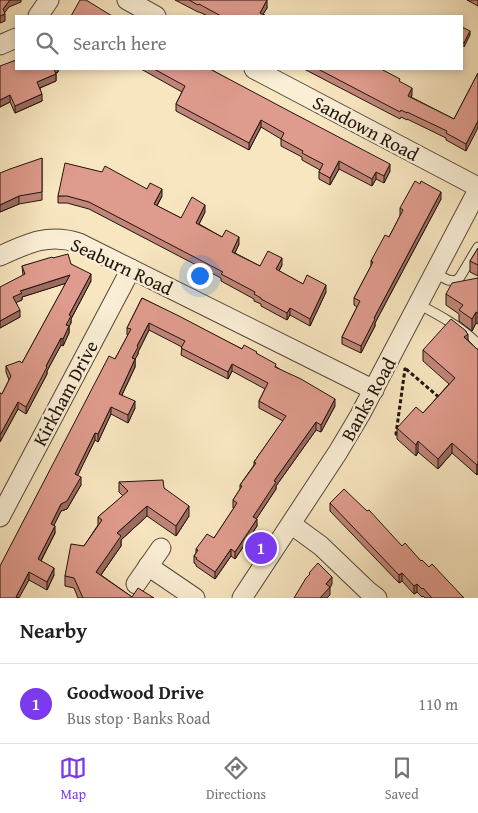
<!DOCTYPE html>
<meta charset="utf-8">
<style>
body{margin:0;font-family:"Gentium Book Plus",serif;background:#f2f2f2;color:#202124}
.you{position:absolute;left:199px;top:275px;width:18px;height:18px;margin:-12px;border:4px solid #fff;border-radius:50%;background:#1a73e8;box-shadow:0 0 0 8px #1a73e833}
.badge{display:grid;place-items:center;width:32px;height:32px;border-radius:50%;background:#7c3aed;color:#fff;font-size:16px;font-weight:700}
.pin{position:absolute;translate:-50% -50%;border:2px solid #fff;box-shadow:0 1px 5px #0006}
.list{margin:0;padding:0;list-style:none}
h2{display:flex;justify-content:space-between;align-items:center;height:65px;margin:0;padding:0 20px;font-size:21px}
h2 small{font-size:16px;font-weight:400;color:#757577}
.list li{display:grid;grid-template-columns:32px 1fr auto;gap:15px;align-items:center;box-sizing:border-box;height:80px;padding:0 20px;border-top:1px solid #e0e0e0}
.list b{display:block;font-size:19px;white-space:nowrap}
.list p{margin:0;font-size:16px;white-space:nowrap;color:#757577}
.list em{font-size:16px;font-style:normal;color:#757577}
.icon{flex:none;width:28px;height:28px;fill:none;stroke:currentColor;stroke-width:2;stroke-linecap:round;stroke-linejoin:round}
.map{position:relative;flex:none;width:478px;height:598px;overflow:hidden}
.search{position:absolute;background:#fff;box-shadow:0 2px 8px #0003;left:15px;right:15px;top:15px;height:55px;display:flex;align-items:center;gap:12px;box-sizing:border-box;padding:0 18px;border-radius:0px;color:#757577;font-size:19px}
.sheet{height:145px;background:#fff}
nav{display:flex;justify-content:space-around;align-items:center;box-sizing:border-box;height:70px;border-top:1px solid #e0e0e0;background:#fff;font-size:14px;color:#757577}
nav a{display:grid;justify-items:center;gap:2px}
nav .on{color:#7c3aed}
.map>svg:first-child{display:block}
</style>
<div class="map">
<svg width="478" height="598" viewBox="0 0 478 598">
<rect width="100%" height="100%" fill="#f8e6c0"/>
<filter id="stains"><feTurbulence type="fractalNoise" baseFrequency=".004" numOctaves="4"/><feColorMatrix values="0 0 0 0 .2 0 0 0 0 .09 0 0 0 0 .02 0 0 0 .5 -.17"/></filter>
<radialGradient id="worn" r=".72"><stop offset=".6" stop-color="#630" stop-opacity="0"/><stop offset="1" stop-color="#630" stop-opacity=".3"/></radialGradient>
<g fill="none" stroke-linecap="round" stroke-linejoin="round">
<defs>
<g id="lane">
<polyline points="434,273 448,280 456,281 460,277 478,247"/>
<path d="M418 304C439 315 461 327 478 344"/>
</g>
<g id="street">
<polyline points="127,0 156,16"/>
<polyline points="38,16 49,0"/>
<polyline points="0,45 16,38"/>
<polyline points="254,69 478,187"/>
<path d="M0 256C28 243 49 233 79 243L374 390"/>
<polyline points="0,517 131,269"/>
<polyline points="291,524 321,546 368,591 377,598"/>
<polyline points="148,566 195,598"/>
<polyline points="136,584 161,548"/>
<polyline points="242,598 338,452 360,415 478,190"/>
</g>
</defs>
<!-- lane casing -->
<use href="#lane" stroke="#564838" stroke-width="11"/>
<!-- street casing -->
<use href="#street" stroke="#564838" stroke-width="21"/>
<!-- path -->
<g stroke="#20130b" stroke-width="3" stroke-dasharray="4 2.5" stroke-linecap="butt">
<polyline points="406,369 441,399"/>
<polyline points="397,435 396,434 405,369 404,368"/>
</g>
<!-- lane -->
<use href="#lane" stroke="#faefd6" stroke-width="9"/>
<!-- street -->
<use href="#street" stroke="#faefd6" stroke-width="19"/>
</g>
<!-- wall -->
<g fill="#c08579" stroke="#20130b">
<polygon points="175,0 266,0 267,8 263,14 266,16 208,16 199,12 198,12"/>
<polygon points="467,0 478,0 478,6"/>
<polygon points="16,60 58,69 58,72 56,73 56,81 40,88 42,101 15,113 10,102 0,107"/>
<polygon points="141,69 210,69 390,171 384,183 376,179 372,186 339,169 330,185 319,179 319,172 320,170 302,160 302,157 281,146 281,139 261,127 249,150 176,111 176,104 182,92"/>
<polygon points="304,69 382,69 382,70 400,82 412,95 411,97 454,119 478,73 466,151 446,140 446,138 407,119 407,120 401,117 400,119"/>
<polygon points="42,158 42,200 19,204 0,212"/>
<polygon points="147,189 162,196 157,206 181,218 205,212 199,224 222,237 239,244 235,253 260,266 282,265 279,271 303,284 326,292 310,326 290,315 287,320 261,306 261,304 254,301 254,299 221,281 221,278 89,209 67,203 58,203 58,196"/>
<polygon points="441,199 375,323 375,326 361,353 342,344 342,337 357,307 354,305 354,298 371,266 371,261 389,237 400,216 400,208"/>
<polygon points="478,248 478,276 470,272 470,261"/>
<polygon points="53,258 71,264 91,281 71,319 71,323 69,326 69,333 63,346 61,345 47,371 47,374 26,414 18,409 0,442 0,393 2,394 9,380 6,372 6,366 22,363 66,283 22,297 22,300 16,302 20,317 0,328 23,275 22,266"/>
<polygon points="478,278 478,324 476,323 472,331 459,321 459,314 446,305 446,294"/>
<polygon points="142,298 242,349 257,354 335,406 321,432 316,430 276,486 276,489 256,519 257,526 235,559 231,556 215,579 196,566 196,564 194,563 194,556 196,553 196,549 214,538 234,508 233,508 233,500 240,489 240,485 254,465 254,462 283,421 259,408 259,401 265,389 232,371 228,379 181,355 182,347 149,330 138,352 138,354 135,359 135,367 122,395 135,408 128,423 111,414 98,442 95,440 77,476 81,485 67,509 61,511 54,525 55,533 41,561 54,575 47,590 29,580 0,598 115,359 128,335 127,335 127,328"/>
<polygon points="466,332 468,340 478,350 477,475 452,453 438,469 418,452 416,456 397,439 397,428 423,413 449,384 423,361 423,350"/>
<polygon points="119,482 164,488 189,516 176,536 147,516 121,540 121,546 101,575 132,597 154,598 78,598 74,588 65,586 65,576 84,546 98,525 98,517 123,496 119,492"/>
<polygon points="330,503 402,546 429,567 464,598 425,598 423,596 422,597 417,592 414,594 402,581 399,583 330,511"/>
</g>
<!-- shaded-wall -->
<g fill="#9c6c63" stroke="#20130b">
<polygon points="10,0 21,0 21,2 9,7 3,15 5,14 5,21 0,23 0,16 3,9"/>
<polygon points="267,0 267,8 262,16 260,13"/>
<polygon points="470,31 470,35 464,47 464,43"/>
<polygon points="53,69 58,69 58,72 53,74"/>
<polygon points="56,74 56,81 37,89 37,82"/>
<polygon points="412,88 412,95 408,103 408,96"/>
<polygon points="42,94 42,101 15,113 15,106"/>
<polygon points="10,95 10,102 0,107 0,100"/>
<polygon points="261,120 261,127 249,150 249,143"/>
<polygon points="478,121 478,128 466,151 466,144"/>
<polygon points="339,161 339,169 330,185 330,178"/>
<polygon points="390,164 390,171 384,183 384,176"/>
<polygon points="376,172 376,179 372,186 372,179"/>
<polygon points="162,189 162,196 154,211 154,204"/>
<polygon points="441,192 441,199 375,323 375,326 361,353 361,346 374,318"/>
<polygon points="19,196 19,204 0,212 0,205"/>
<polygon points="205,205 205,212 196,230 196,223"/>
<polygon points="239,237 239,244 232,259 232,252"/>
<polygon points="282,258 282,265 276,276 276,269"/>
<polygon points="91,274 91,281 71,319 71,323 66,332 66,325 69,315"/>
<polygon points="70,275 70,282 22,297 22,300 13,304 13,297 20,291"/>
<polygon points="326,285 326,292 310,326 310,319"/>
<polygon points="290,308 290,315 287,320 287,313"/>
<polygon points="20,310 20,317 0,328 0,321"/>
<polygon points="476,312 476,323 472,331 472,319"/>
<polygon points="149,323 149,330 138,352 138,354 132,365 132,358 137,346"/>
<polygon points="69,326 69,333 63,346 63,339"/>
<polygon points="466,331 466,335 468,334 468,344 464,337"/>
<polygon points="61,338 61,345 47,371 47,374 26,414 26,407 46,366"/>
<polygon points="135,359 135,367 119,401 119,394"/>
<polygon points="232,364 232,371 228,379 228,372"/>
<polygon points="335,399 335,406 321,432 321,425"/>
<polygon points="135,401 135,408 128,423 128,415"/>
<polygon points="18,402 18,409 0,442 0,435"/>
<polygon points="111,407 111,414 98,442 98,434"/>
<polygon points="316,422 316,430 276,486 276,489 253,524 253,517 274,481"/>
<polygon points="95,433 95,440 75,481 75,474"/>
<polygon points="418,441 418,452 416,456 416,445"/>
<polygon points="452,443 452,453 438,469 438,459"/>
<polygon points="478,463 478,474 477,475 477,465"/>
<polygon points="81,477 81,485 67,509 61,511 51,531 51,524 61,504"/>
<polygon points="147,506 147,516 121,540 121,546 96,582 96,572 117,533"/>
<polygon points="189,506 189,516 176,536 176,526"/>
<polygon points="257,519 257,526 235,559 235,552"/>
<polygon points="55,526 55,533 38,566 38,559"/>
<polygon points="231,549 231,556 215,579 215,572"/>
<polygon points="54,568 54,575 47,590 47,582"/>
<polygon points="29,572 29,580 19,598 16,597"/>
<polygon points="402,573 402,581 399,583 399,575"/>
<polygon points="332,577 332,584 330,588 330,595 327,598 320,598 326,584"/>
<polygon points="417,584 417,592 414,594 414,586"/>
</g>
<!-- building -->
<g fill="#df9b8d" stroke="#20130b">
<polygon points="0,0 10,0 3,9 5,14 0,16"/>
<polygon points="80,0 86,0 112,16 71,16"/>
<polygon points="189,0 267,0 260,13 266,16 221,16 199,4 198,5"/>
<polygon points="462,27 470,31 464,43 462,42"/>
<polygon points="16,60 16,69 54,69 56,74 37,82 42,94 15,106 10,95 0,100 0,66"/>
<polygon points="154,69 210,69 289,111 390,164 384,176 376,172 372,179 339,161 330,178 319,172 323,164 302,153 303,151 281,139 284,133 261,120 249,143 176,104 185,86"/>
<polygon points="318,69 381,69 400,79 399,81 412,88 408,96 454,119 478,73 478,121 466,144 446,133 447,131 407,112 407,113 401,110 400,112"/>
<polygon points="42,158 42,192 19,196 0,205 0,173 10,169"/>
<polygon points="65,163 102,172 105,166 147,189 150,183 162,189 154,204 181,218 192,197 205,205 196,223 222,237 226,230 239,237 232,252 260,266 268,251 282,258 276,269 303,284 307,275 326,285 310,319 290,308 287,313 261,299 261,298 254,294 255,292 221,274 223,272 89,202 67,196 58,196"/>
<polygon points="415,181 420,184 421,181 441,192 374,318 375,319 361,346 342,337 360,301 354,298 373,262 371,261 385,235 389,237 403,210 400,208"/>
<polygon points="478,248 478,265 470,261"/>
<polygon points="68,254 71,264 91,274 69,315 71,316 66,325 69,326 63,339 61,338 46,366 47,367 26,407 18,402 0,435 0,393 2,394 11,376 6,366 20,361 22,363 70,275 20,291 22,293 13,297 20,310 0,321 0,287 25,274 22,266 52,257 53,258"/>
<polygon points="478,278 478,313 476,312 472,319 459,310 463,305 446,294 452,283"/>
<polygon points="142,298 179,316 242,349 244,345 257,352 256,353 276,364 275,367 301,379 335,399 321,425 316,422 274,481 276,482 253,517 257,519 235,552 231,549 215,572 196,559 197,558 194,556 198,550 196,549 207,534 214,538 237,503 233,500 242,486 240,485 256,463 254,462 286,416 259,401 268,383 232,364 228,372 181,348 185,341 149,323 137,346 138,347 132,358 135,359 119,394 135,401 128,415 111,407 98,434 95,433 75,474 81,477 67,501 61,504 51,524 55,526 38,559 54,568 47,582 29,572 16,597 19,598 0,598 0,566 109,356 115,359 131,329 127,328"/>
<polygon points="451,319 466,331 466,332 468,334 464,337 478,350 478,463 477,465 452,443 438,459 418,441 416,445 397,428 416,407 423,413 455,378 423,350"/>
<polygon points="163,480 164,488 189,506 176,526 147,506 117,533 121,536 96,572 132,597 138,588 154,598 83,598 74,578 65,576 71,544 84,546 102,520 98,517 128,491 119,482"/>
<polygon points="344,489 367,511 369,510 402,546 405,543 421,561 422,560 429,567 432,564 464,598 432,598 423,588 422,589 417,584 414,586 402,573 399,575 330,503"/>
<polygon points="318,563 332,577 326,584 330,587 320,598 294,598 306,578 310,574 309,573"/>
</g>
<g text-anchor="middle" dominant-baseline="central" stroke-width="5" stroke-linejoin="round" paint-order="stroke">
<!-- street labels -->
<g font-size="19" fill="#20130b" stroke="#faefd6">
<text transform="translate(366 128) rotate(28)">Sandown Road</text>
<text transform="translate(122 266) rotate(25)">Seaburn Road</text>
<text transform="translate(65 393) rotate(-62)">Kirkham Drive</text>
<text transform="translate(368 399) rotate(-61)">Banks Road</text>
</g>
</g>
<rect width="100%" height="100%" filter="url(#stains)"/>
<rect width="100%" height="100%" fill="url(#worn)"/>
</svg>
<div class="you"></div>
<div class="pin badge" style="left:261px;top:548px">1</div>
<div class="search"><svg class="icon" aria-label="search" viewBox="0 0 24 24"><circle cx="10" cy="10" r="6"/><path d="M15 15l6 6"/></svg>Search here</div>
</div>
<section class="sheet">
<h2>Nearby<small></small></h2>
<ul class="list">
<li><span class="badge">1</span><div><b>Goodwood Drive</b><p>Bus stop · Banks Road</p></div><em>110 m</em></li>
</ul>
</section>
<nav>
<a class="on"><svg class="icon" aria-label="map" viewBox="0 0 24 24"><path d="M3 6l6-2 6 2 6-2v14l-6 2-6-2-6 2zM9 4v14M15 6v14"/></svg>Map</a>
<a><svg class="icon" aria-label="directions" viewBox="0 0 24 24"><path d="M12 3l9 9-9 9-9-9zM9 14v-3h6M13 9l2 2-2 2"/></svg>Directions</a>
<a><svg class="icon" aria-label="saved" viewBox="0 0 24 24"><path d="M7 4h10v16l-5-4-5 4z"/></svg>Saved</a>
</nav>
